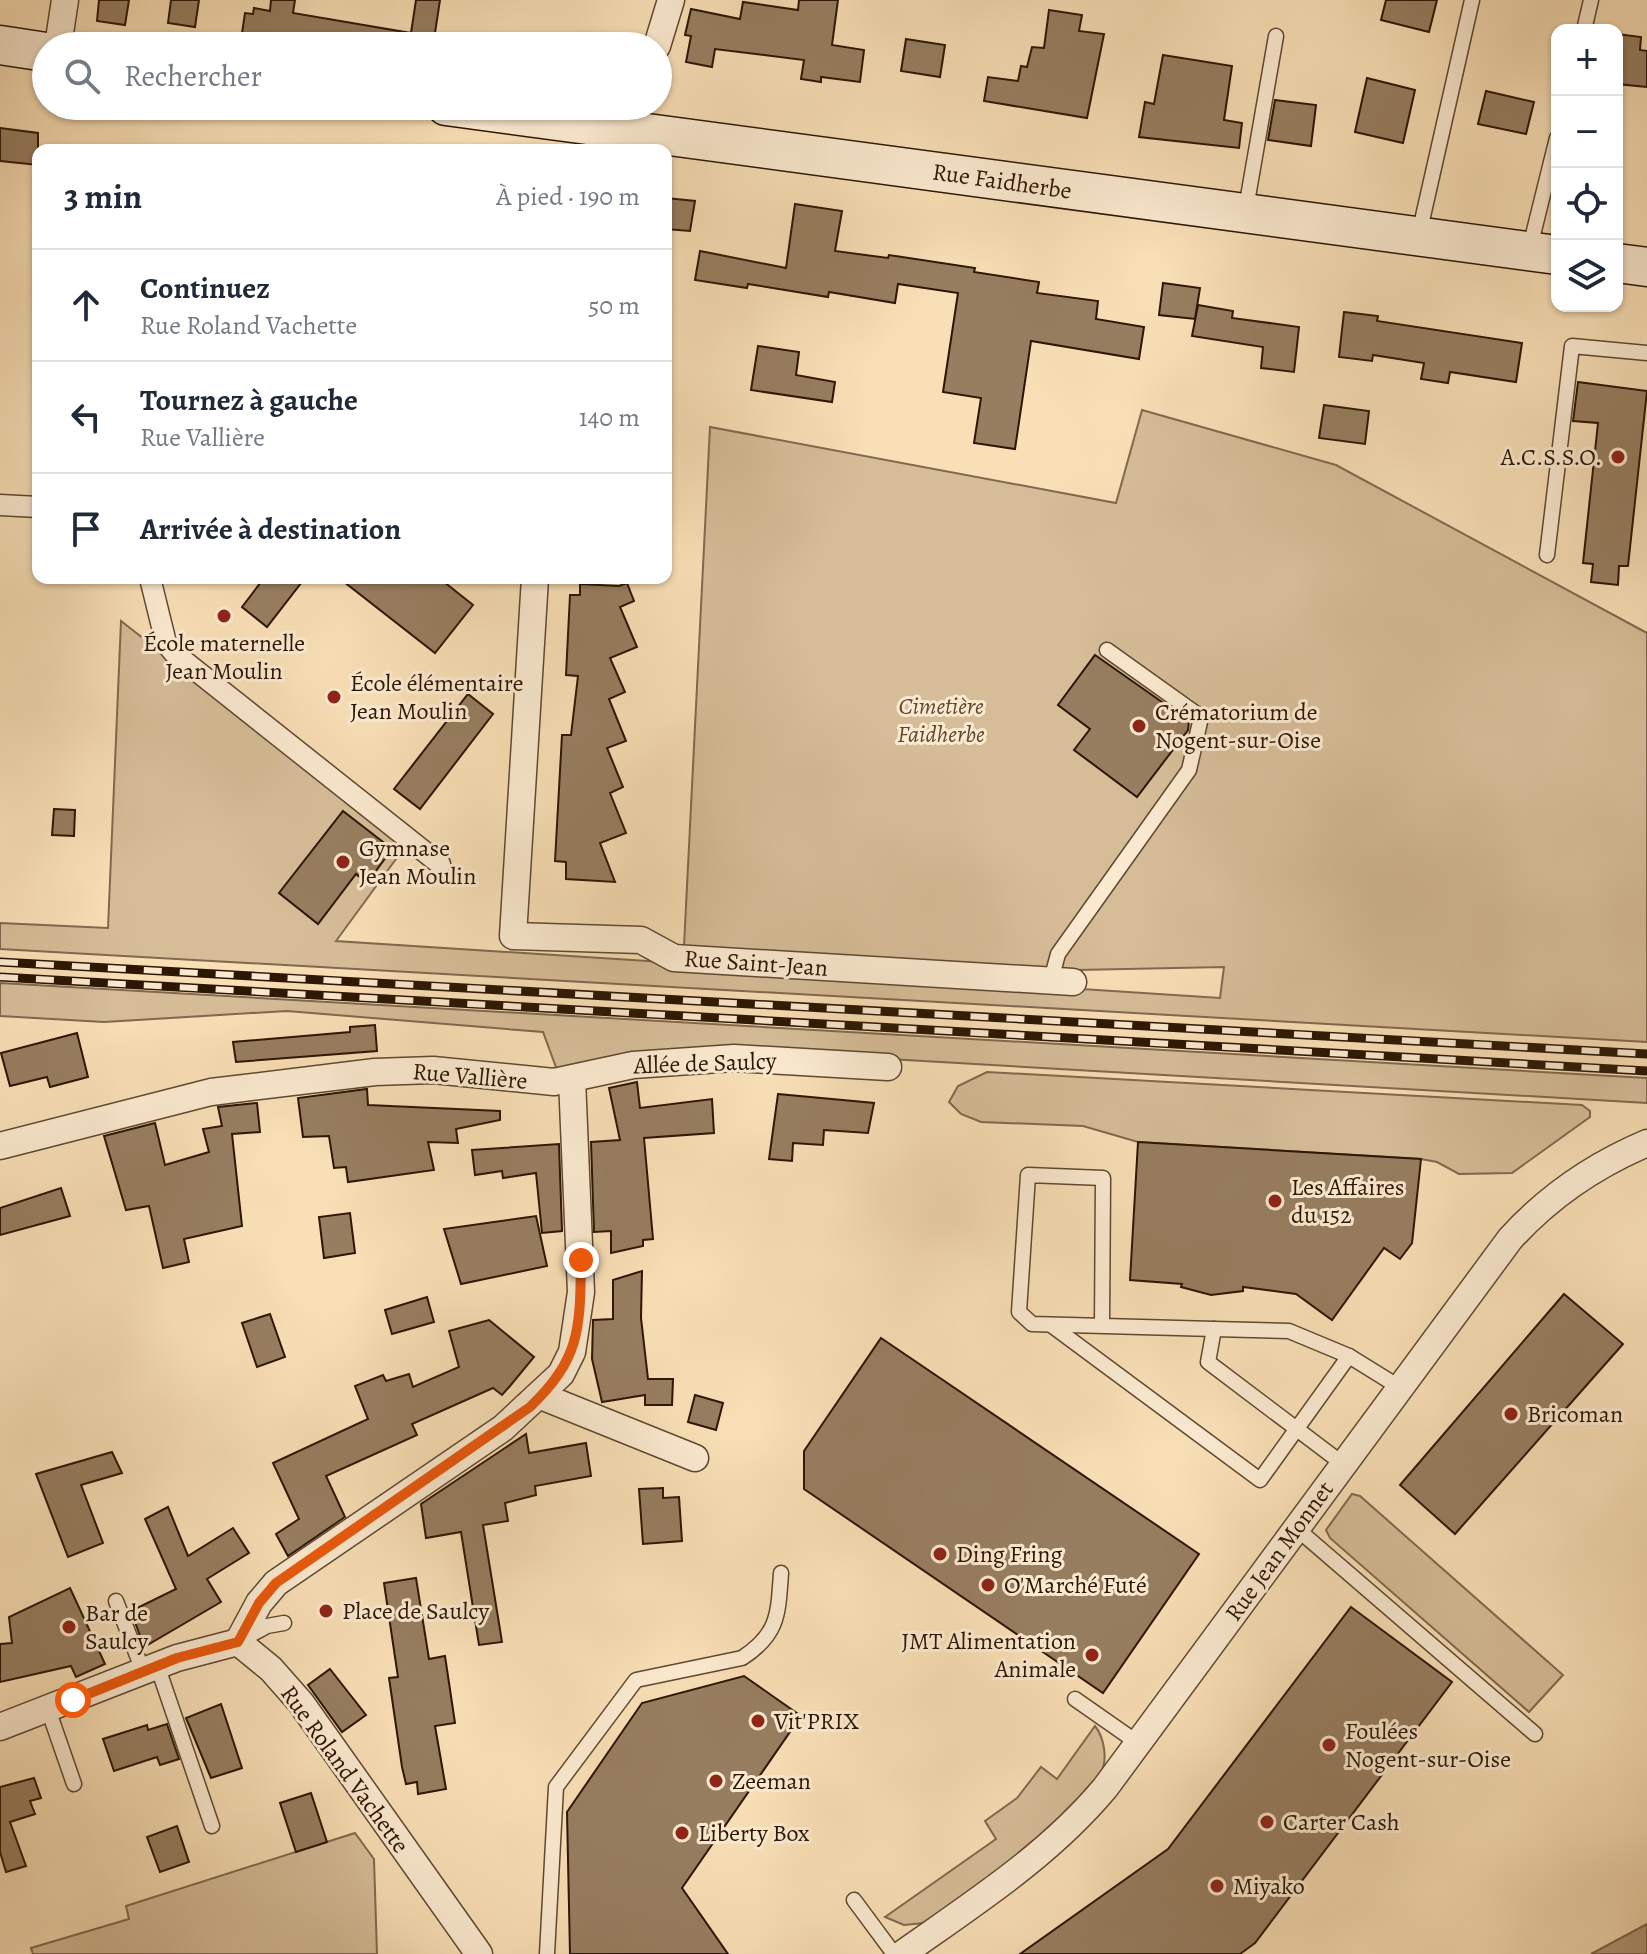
<!DOCTYPE html>
<html lang="fr">
<meta charset="utf-8">
<style>
body{margin:0;font-family:Alegreya,serif;background:#f6f6f7;color:#1f2937}
.controls{position:absolute;right:24px;top:24px;display:grid;overflow:hidden;border-radius:16px;box-shadow:0 2px 6px #0004}
.controls button{width:72px;height:72px;display:grid;place-items:center;padding:0;border:0;border-bottom:2px solid #e0e1e3;background:#fff;color:#1f2937;font:40px sans-serif}
.stop{position:absolute;width:24px;height:24px;margin:-18px;border:6px solid #ea580c;border-radius:50%;background:#fff}
.stop.end{background:#ea580c;border-color:#fff;box-shadow:0 2px 8px #0008}
.list{margin:0;padding:0;list-style:none}
h2{display:flex;justify-content:space-between;align-items:center;height:104px;margin:0;padding:0 32px;font-size:34px}
h2 small{font-size:26px;font-weight:400;color:#747a83}
.list li{display:grid;grid-template-columns:52px 1fr auto;gap:24px;align-items:center;box-sizing:border-box;height:112px;padding:0 32px;border-top:2px solid #e0e1e3}
.list b{display:block;font-size:30px;white-space:nowrap}
.list p{margin:0;font-size:26px;white-space:nowrap;color:#747a83}
.list em{font-size:26px;font-style:normal;color:#747a83}
.icon{flex:none;width:44px;height:44px;fill:none;stroke:currentColor;stroke-width:2;stroke-linecap:round;stroke-linejoin:round}
.map{position:relative;flex:none;width:1647px;height:1954px;overflow:hidden}
.search{position:absolute;background:#fff;box-shadow:0 2px 6px #0004;left:32px;top:32px;width:640px;height:88px;display:flex;align-items:center;gap:20px;box-sizing:border-box;padding:0 28px;border-radius:44px;color:#747a83;font-size:30px}
.panel{position:absolute;background:#fff;box-shadow:0 2px 6px #0004;left:32px;top:144px;width:640px;height:440px;border-radius:16px}
.map>svg:first-child{display:block}
</style>
<div class="map">
<svg width="1647" height="1954" viewBox="0 0 1647 1954">
<rect width="100%" height="100%" fill="#f9dfb6"/>
<filter id="stains"><feTurbulence type="fractalNoise" baseFrequency=".0025" numOctaves="4"/><feColorMatrix values="0 0 0 0 .2 0 0 0 0 .09 0 0 0 0 .02 0 0 0 .5 -.17"/></filter>
<radialGradient id="worn" r=".72"><stop offset=".6" stop-color="#630" stop-opacity="0"/><stop offset="1" stop-color="#630" stop-opacity=".3"/></radialGradient>
<!-- green -->
<g fill="#d6bd98" stroke="#81694e" stroke-width="2">
<polygon points="1142,410 1336,465 1647,633 1647,1042 0,949 0,923 108,928 121,621 407,844 336,941 1220,998 1224,967 1077,970 684,946 710,427 1116,503"/>
<polygon points="0,983 1647,1078 1647,1103 785,1053 557,1070 543,1032 287,1011 104,1022 0,1016"/>
<polygon points="987,1072 1582,1105 1590,1111 1590,1117 1512,1173 1459,1174 1437,1162 1421,1159 1138,1142 1083,1126 981,1122 961,1114 949,1102 958,1086"/>
<polygon points="1352,1494 1360,1496 1563,1675 1529,1712 1330,1538 1326,1530"/>
<path d="M1095 1726C1104 1737 1108 1759 1101 1772 1075 1823 972 1889 924 1923L904 1925 885 1917 996 1839 985 1821 1017 1798 1041 1767 1057 1779Z"/>
<polygon points="355,1833 374,1859 377,1954 33,1954 31,1948 129,1919 126,1906"/>
</g>
<!-- water -->
<polygon fill="#b39a79" stroke="#7d654a" stroke-width="2" points="1647,1924 1647,1954 1591,1954"/>
<!-- building -->
<g fill="#977e60" stroke="#2c1503" stroke-width="2">
<polygon points="99,0 129,0 125,25 97,21"/>
<polygon points="171,0 199,0 195,27 168,23"/>
<polygon points="271,0 295,0 293,13 411,33 416,0 440,0 433,46 280,46 249,42 250,35 242,33 245,13 253,14 254,8 270,11"/>
<polygon points="799,0 838,0 832,45 864,50 860,82 821,77 821,82 801,79 804,60 715,49 712,67 686,62 691,36 685,35 691,9 740,19 743,2 798,10"/>
<polygon points="1386,0 1437,0 1429,32 1381,20"/>
<polygon points="1049,10 1082,15 1079,31 1104,34 1087,118 984,101 988,77 1018,81 1021,66 1027,67 1032,47 1044,48"/>
<polygon points="1617,34 1641,37 1640,50 1647,51 1647,87 1617,84"/>
<polygon points="906,39 945,45 940,77 901,71"/>
<polygon points="1163,55 1232,66 1224,120 1242,123 1239,148 1139,137 1145,102 1154,104"/>
<polygon points="1367,78 1415,90 1403,143 1355,132"/>
<polygon points="1486,91 1534,102 1526,134 1478,124"/>
<polygon points="1275,100 1316,105 1311,146 1268,140"/>
<polygon points="0,128 38,133 38,165 0,161"/>
<polygon points="666,198 695,201 690,231 666,229"/>
<polygon points="795,204 842,211 835,251 888,258 889,255 975,268 974,272 1039,282 1037,293 1098,301 1096,319 1144,327 1139,359 1031,341 1015,449 974,443 981,398 943,392 958,293 898,284 895,303 829,292 828,297 748,284 747,288 695,280 700,251 786,268"/>
<polygon points="1163,283 1200,288 1195,319 1159,315"/>
<polygon points="1198,305 1233,311 1232,318 1299,327 1294,372 1261,368 1263,347 1192,336"/>
<polygon points="1344,312 1378,316 1377,321 1522,343 1516,382 1450,372 1448,383 1421,379 1424,363 1373,355 1372,361 1339,357"/>
<polygon points="758,346 799,352 796,375 835,382 832,402 751,390"/>
<polygon points="1578,382 1647,391 1628,566 1619,566 1618,585 1591,582 1593,564 1583,563 1598,423 1573,421"/>
<polygon points="1324,405 1369,411 1365,444 1319,438"/>
<polygon points="264,578 305,578 267,627 242,607"/>
<polygon points="339,578 439,578 473,605 435,653"/>
<polygon points="627,583 634,601 620,607 637,647 610,658 625,692 609,699 626,741 607,748 623,787 610,793 626,833 600,843 615,882 566,879 566,862 555,861 562,735 571,735 578,676 566,675 570,595 580,595 580,584 619,586"/>
<polygon points="1095,655 1189,721 1188,730 1137,797 1074,750 1090,729 1058,705"/>
<polygon points="468,694 493,714 420,809 394,789"/>
<polygon points="54,809 75,810 74,836 52,835"/>
<polygon points="343,811 392,849 367,883 356,874 318,924 279,893"/>
<polygon points="375,1025 377,1051 236,1062 233,1042 350,1032 350,1027"/>
<polygon points="77,1033 88,1077 50,1087 47,1077 10,1086 1,1053"/>
<polygon points="637,1082 640,1108 712,1099 714,1133 644,1138 653,1239 643,1240 643,1246 611,1253 611,1231 594,1232 591,1142 620,1140 609,1088"/>
<polygon points="367,1089 368,1105 500,1111 500,1120 456,1129 458,1143 428,1142 434,1170 348,1182 346,1167 334,1168 329,1136 303,1137 298,1098"/>
<polygon points="778,1094 874,1103 868,1133 824,1130 823,1145 793,1143 792,1161 769,1159"/>
<polygon points="257,1103 260,1132 232,1134 242,1226 184,1239 189,1262 163,1268 149,1206 126,1210 104,1136 155,1123 165,1165 209,1152 203,1129 222,1126 218,1107"/>
<polygon points="1138,1142 1421,1159 1412,1243 1400,1259 1384,1248 1332,1320 1296,1294 1243,1287 1243,1291 1211,1295 1181,1287 1182,1284 1130,1280"/>
<polygon points="559,1144 562,1231 542,1233 536,1173 503,1178 502,1171 475,1175 472,1150"/>
<polygon points="61,1188 70,1216 0,1235 0,1208"/>
<polygon points="350,1213 355,1253 324,1258 319,1217"/>
<polygon points="536,1216 547,1266 461,1284 444,1229"/>
<polygon points="642,1271 641,1318 648,1379 673,1379 672,1405 645,1405 645,1395 602,1402 592,1359 593,1320 613,1319 613,1280"/>
<polygon points="1564,1294 1623,1344 1455,1534 1400,1485"/>
<polygon points="427,1297 434,1322 392,1334 385,1310"/>
<polygon points="270,1314 285,1357 257,1367 242,1323"/>
<polygon points="489,1320 534,1357 510,1386 502,1395 493,1388 412,1424 417,1435 326,1476 345,1517 288,1556 276,1534 299,1519 273,1463 368,1419 355,1386 383,1375 386,1381 409,1374 413,1387 459,1367 449,1331"/>
<polygon points="881,1338 1199,1554 1103,1693 804,1489 804,1451"/>
<polygon points="695,1395 723,1403 716,1430 688,1422"/>
<polygon points="526,1434 529,1453 586,1443 591,1476 535,1486 536,1495 505,1503 508,1521 483,1525 502,1642 479,1645 461,1532 426,1538 421,1504"/>
<polygon points="112,1452 122,1473 81,1485 103,1543 68,1557 36,1474"/>
<polygon points="663,1488 663,1498 679,1497 682,1541 643,1544 639,1489"/>
<polygon points="168,1507 188,1556 233,1528 249,1553 207,1579 221,1602 144,1647 131,1611 176,1589 145,1519"/>
<polygon points="416,1578 429,1659 445,1656 455,1723 435,1726 446,1789 418,1794 417,1782 406,1784 402,1767 389,1678 398,1677 384,1583"/>
<polygon points="70,1588 105,1664 76,1677 71,1666 0,1682 0,1644 12,1643 9,1617"/>
<polygon points="1351,1607 1452,1682 1255,1943 1240,1954 1020,1954 1168,1849"/>
<polygon points="330,1669 366,1715 342,1732 308,1685"/>
<polygon points="744,1676 801,1716 682,1888 728,1954 570,1954 567,1812 642,1703"/>
<polygon points="221,1704 242,1768 211,1778 186,1718"/>
<polygon points="167,1724 179,1759 160,1765 157,1757 114,1771 103,1739 147,1725 148,1730"/>
<polygon points="34,1778 41,1798 30,1801 35,1814 10,1822 26,1866 6,1872 0,1852 0,1787"/>
<polygon points="311,1793 327,1842 296,1852 280,1803"/>
<polygon points="177,1826 189,1862 160,1872 147,1837"/>
</g>
<g fill="none" stroke-linecap="round" stroke-linejoin="round">
<defs>
<g id="service">
<polyline points="1584,30 1591,0"/>
<polyline points="1245,214 1276,36"/>
<polyline points="1419,234 1472,0"/>
<polyline points="1529,251 1557,138"/>
<polyline points="1547,555 1572,346 1647,353"/>
<polyline points="1051,980 1058,954 1189,770 1200,722 1198,715 1107,650"/>
<polyline points="1051,1325 1260,1480 1349,1356"/>
<polyline points="1102,1326 1103,1178 1028,1175 1019,1312 1032,1324 1214,1329"/>
<polyline points="1343,1464 1208,1362 1214,1329 1289,1331 1349,1356 1399,1387"/>
<polyline points="1296,1528 1535,1734"/>
<polyline points="116,1601 143,1671"/>
<polyline points="245,1638 267,1626 284,1623"/>
<polyline points="157,1665 212,1826"/>
<polyline points="1075,1699 1138,1743"/>
<polyline points="48,1709 74,1784"/>
<polyline points="854,1900 894,1954"/>
<path d="M547 1954 556 1787 636 1680 742 1658C779 1634 778 1614 781 1573"/>
</g>
<g id="pedestrian">
<polyline points="0,505 38,507"/>
<polyline points="150,578 166,643 174,653 440,864"/>
</g>
<g id="minor">
<polyline points="58,46 65,0"/>
<polyline points="657,46 671,0"/>
<polyline points="535,578 513,936 641,940 674,958 1073,982"/>
<polyline points="0,1146 211,1092 375,1072 433,1070 554,1082 633,1065 734,1058 888,1067"/>
<polyline points="541,1396 695,1458"/>
<polyline points="238,1642 259,1603 276,1583 503,1428 561,1374 572,1352 581,1292 572,1079"/>
<polyline points="238,1642 271,1669 301,1703 479,1954"/>
<polyline points="0,1727 177,1658 238,1642"/>
<path d="M902 1954C974 1903 1048 1856 1105 1788L1510 1239C1548 1197 1595 1165 1647 1143"/>
</g>
<g id="secondary">
<polyline points="0,45 46,52"/>
<polyline points="446,106 1557,255"/>
<polyline points="1617,263 1647,267"/>
</g>
</defs>
<!-- service casing -->
<use href="#service" stroke="#5f4830" stroke-width="17"/>
<!-- pedestrian casing -->
<use href="#pedestrian" stroke="#5f4830" stroke-width="23"/>
<!-- minor casing -->
<use href="#minor" stroke="#5f4830" stroke-width="29"/>
<!-- secondary casing -->
<use href="#secondary" stroke="#2c1503" stroke-width="41"/>
<!-- service -->
<use href="#service" stroke="#fbead0" stroke-width="14"/>
<!-- pedestrian -->
<use href="#pedestrian" stroke="#fbead0" stroke-width="20"/>
<!-- minor -->
<use href="#minor" stroke="#fbead0" stroke-width="26"/>
<!-- secondary -->
<use href="#secondary" stroke="#fbead0" stroke-width="38"/>
<defs>
<g id="rail">
<polyline points="0,962 1647,1054"/>
<polyline points="0,977 1647,1071"/>
</g>
</defs>
<!-- rail casing -->
<use href="#rail" stroke="#2c1503" stroke-width="9"/>
<!-- rail -->
<use href="#rail" stroke="#fbead0" stroke-width="6" stroke-dasharray="18" stroke-linecap="butt"/>
</g>
<g fill="none" stroke-linecap="round" stroke-linejoin="round">
<!-- route -->
<path stroke="#ea580c" stroke-width="10" d="M73 1700 177 1658 238 1642 259 1603 276 1583 530 1407C581 1358 580 1328 581 1260"/>
</g>
<!-- markers -->
<g fill="#8f2418" stroke="#fbead0" stroke-width="3">
<circle cx="1618" cy="457" r="8"/>
<circle cx="224" cy="616" r="8"/>
<circle cx="334" cy="697" r="8"/>
<circle cx="1139" cy="726" r="8"/>
<circle cx="343" cy="862" r="8"/>
<circle cx="1275" cy="1201" r="8"/>
<circle cx="1511" cy="1414" r="8"/>
<circle cx="940" cy="1554" r="8"/>
<circle cx="988" cy="1585" r="8"/>
<circle cx="326" cy="1611" r="8"/>
<circle cx="69" cy="1627" r="8"/>
<circle cx="1092" cy="1655" r="8"/>
<circle cx="758" cy="1721" r="8"/>
<circle cx="1329" cy="1745" r="8"/>
<circle cx="716" cy="1781" r="8"/>
<circle cx="1267" cy="1822" r="8"/>
<circle cx="682" cy="1833" r="8"/>
<circle cx="1217" cy="1886" r="8"/>
</g>
<g text-anchor="middle" dominant-baseline="central" stroke-width="6" stroke-linejoin="round" paint-order="stroke">
<!-- street labels -->
<g font-size="24" fill="#2c1503" stroke="#fbead0">
<text transform="translate(1002 181) rotate(8)">Rue Faidherbe</text>
<text transform="translate(756 963) rotate(4)">Rue Saint-Jean</text>
<text transform="translate(705 1063) rotate(-2)">Allée de Saulcy</text>
<text transform="translate(470 1076) rotate(5)">Rue Vallière</text>
<text transform="translate(1279 1551) rotate(-54)">Rue Jean Monnet</text>
<text transform="translate(345 1769) rotate(54)">Rue Roland Vachette</text>
</g>
<!-- poi labels -->
<g font-size="24" fill="#2c1503" stroke="#fbead0" text-anchor="start">
<text x="1602" y="457" text-anchor="end">A.C.S.S.O.</text>
<text x="224" y="643" text-anchor="middle">École maternelle<tspan x="224" dy="28">Jean Moulin</tspan></text>
<text x="350" y="683">École élémentaire<tspan x="350" dy="28">Jean Moulin</tspan></text>
<text x="1155" y="712">Crématorium de<tspan x="1155" dy="28">Nogent-sur-Oise</tspan></text>
<text x="359" y="848">Gymnase<tspan x="359" dy="28">Jean Moulin</tspan></text>
<text x="1291" y="1187">Les Affaires<tspan x="1291" dy="28">du 152</tspan></text>
<text x="1527" y="1414">Bricoman</text>
<text x="956" y="1554">Ding Fring</text>
<text x="1004" y="1585">O'Marché Futé</text>
<text x="342" y="1611">Place de Saulcy</text>
<text x="85" y="1613">Bar de<tspan x="85" dy="28">Saulcy</tspan></text>
<text x="1076" y="1641" text-anchor="end">JMT Alimentation<tspan x="1076" dy="28">Animale</tspan></text>
<text x="774" y="1721">Vit'PRIX</text>
<text x="1345" y="1731">Foulées<tspan x="1345" dy="28">Nogent-sur-Oise</tspan></text>
<text x="732" y="1781">Zeeman</text>
<text x="1283" y="1822">Carter Cash</text>
<text x="698" y="1833">Liberty Box</text>
<text x="1233" y="1886">Miyako</text>
</g>
<!-- park labels -->
<g font-size="24" font-style="italic" fill="#5f4730" stroke="#fbead0">
<text x="941" y="706">Cimetière<tspan x="941" dy="28">Faidherbe</tspan></text>
</g>
</g>
<rect width="100%" height="100%" filter="url(#stains)"/>
<rect width="100%" height="100%" fill="url(#worn)"/>
</svg>
<div class="controls">
<button>+</button>
<button>−</button>
<button><svg class="icon" aria-label="locate" viewBox="0 0 24 24"><circle cx="12" cy="12" r="6"/><path d="M12 2v4M12 18v4M2 12h4M18 12h4"/></svg></button>
<button><svg class="icon" aria-label="layers" viewBox="0 0 24 24"><path d="M12 4l9 5-9 5-9-5zM3 14l9 5 9-5"/></svg></button>
</div>
<div class="stop" style="left:73px;top:1700px"></div>
<div class="stop end" style="left:581px;top:1260px"></div>
<div class="search"><svg class="icon" aria-label="search" viewBox="0 0 24 24"><circle cx="10" cy="10" r="6"/><path d="M15 15l6 6"/></svg>Rechercher</div>
<section class="panel">
<h2>3 min<small>À pied · 190 m</small></h2>
<ul class="list">
<li><svg class="icon" aria-label="ahead" viewBox="0 0 24 24"><path d="M12 20V5M6 11l6-6 6 6"/></svg><div><b>Continuez</b><p>Rue Roland Vachette</p></div><em>50 m</em></li>
<li><svg class="icon" aria-label="left" viewBox="0 0 24 24"><path d="M17 20v-9H6M10 6l-5 5 5 5"/></svg><div><b>Tournez à gauche</b><p>Rue Vallière</p></div><em>140 m</em></li>
<li><svg class="icon" aria-label="arrive" viewBox="0 0 24 24"><path d="M6 21V4h12l-3 4 3 4H6"/></svg><div><b>Arrivée à destination</b></div></li>
</ul>
</section>
</div>
